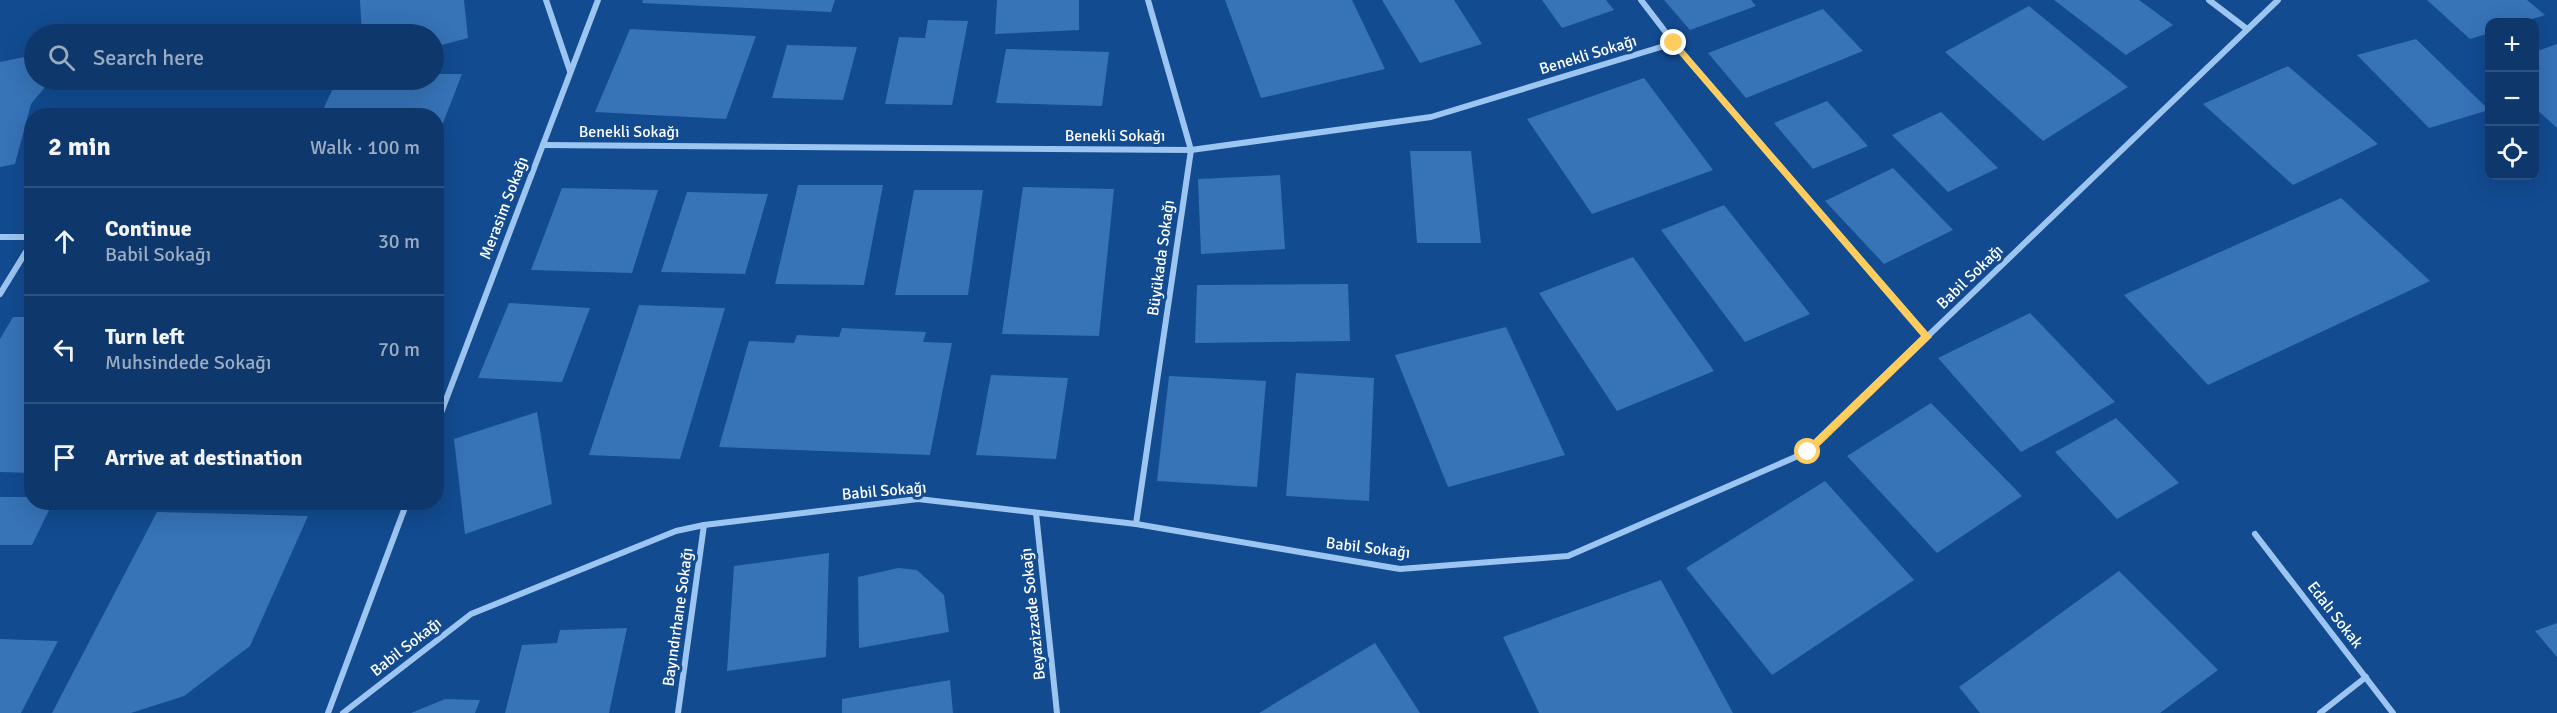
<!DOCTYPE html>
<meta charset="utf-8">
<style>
body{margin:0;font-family:Signika,sans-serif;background:#173f72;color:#f1f3f6}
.controls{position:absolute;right:18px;top:18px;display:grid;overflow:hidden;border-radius:12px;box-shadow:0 6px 24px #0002}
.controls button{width:54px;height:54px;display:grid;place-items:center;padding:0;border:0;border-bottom:2px solid #2e527f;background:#0e386c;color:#f1f3f6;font:30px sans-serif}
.stop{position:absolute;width:18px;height:18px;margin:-14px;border:4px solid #ffcd5e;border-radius:50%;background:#fff}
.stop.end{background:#ffcd5e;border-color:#fff;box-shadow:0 2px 6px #0008}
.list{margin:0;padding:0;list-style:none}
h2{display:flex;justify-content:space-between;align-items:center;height:78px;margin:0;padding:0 24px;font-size:26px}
h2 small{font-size:20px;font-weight:400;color:#9bacc2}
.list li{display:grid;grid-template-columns:39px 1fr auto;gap:18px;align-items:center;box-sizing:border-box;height:108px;padding:0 24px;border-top:2px solid #2e527f}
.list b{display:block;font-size:22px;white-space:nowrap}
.list p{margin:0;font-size:20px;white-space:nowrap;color:#9bacc2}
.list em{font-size:20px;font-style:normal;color:#9bacc2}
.icon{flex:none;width:33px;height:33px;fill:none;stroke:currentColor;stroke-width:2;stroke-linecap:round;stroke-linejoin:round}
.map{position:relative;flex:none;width:2557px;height:713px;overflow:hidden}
.search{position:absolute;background:#0e386c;box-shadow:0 6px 24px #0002;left:24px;top:24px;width:420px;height:66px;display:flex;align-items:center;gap:15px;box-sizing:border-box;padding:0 21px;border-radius:33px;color:#9bacc2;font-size:22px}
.panel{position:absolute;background:#0e386c;box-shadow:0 6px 24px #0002;left:24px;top:108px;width:420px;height:402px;border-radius:24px}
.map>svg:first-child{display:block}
</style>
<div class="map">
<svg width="2557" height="713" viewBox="0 0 2557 713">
<rect width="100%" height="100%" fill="#124b90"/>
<!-- building -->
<g fill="#3673b7">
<polygon points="360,0 464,0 468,38 434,47 434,34 362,34"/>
<polygon points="643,0 835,0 831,12 642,3"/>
<polygon points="997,0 1079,0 1079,30 995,34"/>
<polygon points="1225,0 1352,0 1385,69 1261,98"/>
<polygon points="1382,0 1454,0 1482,44 1420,63"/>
<polygon points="1542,0 1606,0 1614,10 1562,28"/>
<polygon points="1664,0 1751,0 1756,6 1690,30"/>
<polygon points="2054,0 2139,0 2173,25 2126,55"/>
<polygon points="2427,0 2527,0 2545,15 2522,22 2490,22 2490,33 2470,39"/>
<polygon points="2029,6 2128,87 2043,141 1945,52"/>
<polygon points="1823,9 1863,51 1746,98 1708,53"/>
<polygon points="928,20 968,21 952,105 885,104 899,37 925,38"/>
<polygon points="630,29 756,36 726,119 595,112"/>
<polygon points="2416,39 2489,110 2429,128 2357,55"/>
<polygon points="2557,44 2557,128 2534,107 2534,52"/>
<polygon points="787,45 857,47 843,100 772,98"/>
<polygon points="1006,49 1109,52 1102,106 996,103"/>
<polygon points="34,55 34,80 47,80 46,86 31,104 15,164 0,167 0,62"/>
<polygon points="2288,66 2378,144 2293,185 2203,104"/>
<polygon points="434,74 462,74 443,123 436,123 436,116 320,116 337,80 434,80"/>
<polygon points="1644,78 1713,170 1592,214 1527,119"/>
<polygon points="1827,101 1868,146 1813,169 1774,123"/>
<polygon points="1941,112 1998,168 1948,192 1892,135"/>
<polygon points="1410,151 1471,151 1481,243 1417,243"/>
<polygon points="1893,168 1953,230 1884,264 1825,201"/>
<polygon points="1280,175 1285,249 1201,254 1198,179"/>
<polygon points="798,185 883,185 864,285 775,284"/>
<polygon points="1023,187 1114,189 1099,336 1002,334"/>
<polygon points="562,188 658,190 632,273 531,270"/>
<polygon points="914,190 983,190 968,295 895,295"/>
<polygon points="687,192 768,194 745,274 661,272"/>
<polygon points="2341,198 2430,281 2208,385 2124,295"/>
<polygon points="1724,205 1810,314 1745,342 1661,230"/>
<polygon points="1633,257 1714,371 1617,411 1539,293"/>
<polygon points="1348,284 1350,341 1195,343 1197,285"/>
<polygon points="509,303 590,308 562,382 478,378"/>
<polygon points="639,305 725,308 680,459 589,455"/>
<polygon points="2030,313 2115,402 2021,452 1938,358"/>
<polygon points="13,317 32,317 32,473 0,472 0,339"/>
<polygon points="1506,327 1565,455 1448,487 1395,355"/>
<polygon points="842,328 926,332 923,342 952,343 930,455 719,447 749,341 794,343 797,335 839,337"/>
<polygon points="1296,373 1374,378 1369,501 1286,496"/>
<polygon points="991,375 1068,378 1056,459 976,455"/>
<polygon points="1169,376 1266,381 1257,487 1157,481"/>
<polygon points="1931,403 2022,496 1937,553 1847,456"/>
<polygon points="537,412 552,504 465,534 454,439"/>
<polygon points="2116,418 2179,483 2117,519 2055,452"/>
<polygon points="1825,481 1914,580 1772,675 1686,568"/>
<polygon points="0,497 32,497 32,502 53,502 32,545 0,545"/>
<polygon points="157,512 308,516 250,646 184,696 131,713 52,713"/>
<polygon points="829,553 826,657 727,671 734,566"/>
<polygon points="898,568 917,570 944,595 949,632 859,648 858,577"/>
<polygon points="2119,571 2218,670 2160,713 1980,713 1959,687"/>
<polygon points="1661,580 1733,713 1539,713 1503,637"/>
<polygon points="2557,623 2557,657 2535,631"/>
<polygon points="627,628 609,713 505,713 522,645 557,643 560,630"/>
<polygon points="0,639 58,641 21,713 0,713"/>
<polygon points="1375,643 1420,713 1259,713"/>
<polygon points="950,680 953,713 842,713 842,699"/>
<polygon points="445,699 480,700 475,713 411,713"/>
</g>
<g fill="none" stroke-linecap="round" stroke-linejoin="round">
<!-- street -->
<g stroke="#9dc5f2" stroke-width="6">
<polyline points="546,0 570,71"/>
<polyline points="1641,0 1674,43 1927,337"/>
<polyline points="2209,0 2247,29"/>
<polyline points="543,145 1191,150 1431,117 1674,43"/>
<polyline points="0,237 32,237"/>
<polyline points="0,294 32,242"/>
<polyline points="436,426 598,0"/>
<polyline points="1036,513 1057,713"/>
<polyline points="1136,524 1191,150 1148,0"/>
<polyline points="2255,534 2393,713"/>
<polyline points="328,713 407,502"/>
<polyline points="343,713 471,614 676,531 704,525 918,499 1136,524 1400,569 1568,556 1807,452 2278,0"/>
<polyline points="678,713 704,525"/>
<polyline points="2320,713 2366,677"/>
</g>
</g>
<!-- route -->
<polygon fill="#ffcd5e" points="1674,39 1932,337 1808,457 1804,456 1804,449 1921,336 1671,45 1670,43"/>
<g text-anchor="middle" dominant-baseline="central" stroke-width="6" stroke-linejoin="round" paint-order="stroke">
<!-- street labels -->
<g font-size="16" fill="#fff" stroke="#124b90">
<text transform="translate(1588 55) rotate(-17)">Benekli Sokağı</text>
<text x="629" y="132">Benekli Sokağı</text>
<text x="1115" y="136">Benekli Sokağı</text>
<text transform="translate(504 208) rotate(-69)">Merasim Sokağı</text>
<text transform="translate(1161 258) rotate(-82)">Büyükada Sokağı</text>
<text transform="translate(1970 277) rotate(-44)">Babil Sokağı</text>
<text transform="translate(884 491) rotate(-5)">Babil Sokağı</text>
<text transform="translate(1368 548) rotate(7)">Babil Sokağı</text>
<text transform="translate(1033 614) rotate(-96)">Beyazizzade Sokağı</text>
<text transform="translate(2335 615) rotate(52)">Edalı Sokak</text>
<text transform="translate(678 617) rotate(-82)">Bayındırhane Sokağı</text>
<text transform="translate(406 647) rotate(-38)">Babil Sokağı</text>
</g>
</g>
</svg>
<div class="controls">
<button>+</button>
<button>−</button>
<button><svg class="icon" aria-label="locate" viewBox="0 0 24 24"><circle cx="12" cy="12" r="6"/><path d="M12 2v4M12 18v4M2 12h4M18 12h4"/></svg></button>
</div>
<div class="stop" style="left:1808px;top:452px"></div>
<div class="stop end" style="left:1674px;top:43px"></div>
<div class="search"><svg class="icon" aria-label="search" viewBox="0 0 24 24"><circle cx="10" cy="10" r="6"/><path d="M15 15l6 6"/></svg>Search here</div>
<section class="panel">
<h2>2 min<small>Walk · 100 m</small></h2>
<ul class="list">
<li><svg class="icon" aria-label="ahead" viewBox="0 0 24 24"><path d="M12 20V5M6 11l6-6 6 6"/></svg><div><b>Continue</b><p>Babil Sokağı</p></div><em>30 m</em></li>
<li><svg class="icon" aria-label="left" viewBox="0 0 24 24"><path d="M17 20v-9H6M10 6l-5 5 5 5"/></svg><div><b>Turn left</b><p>Muhsindede Sokağı</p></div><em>70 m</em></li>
<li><svg class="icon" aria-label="arrive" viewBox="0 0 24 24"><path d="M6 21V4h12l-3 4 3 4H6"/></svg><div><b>Arrive at destination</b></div></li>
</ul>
</section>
</div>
